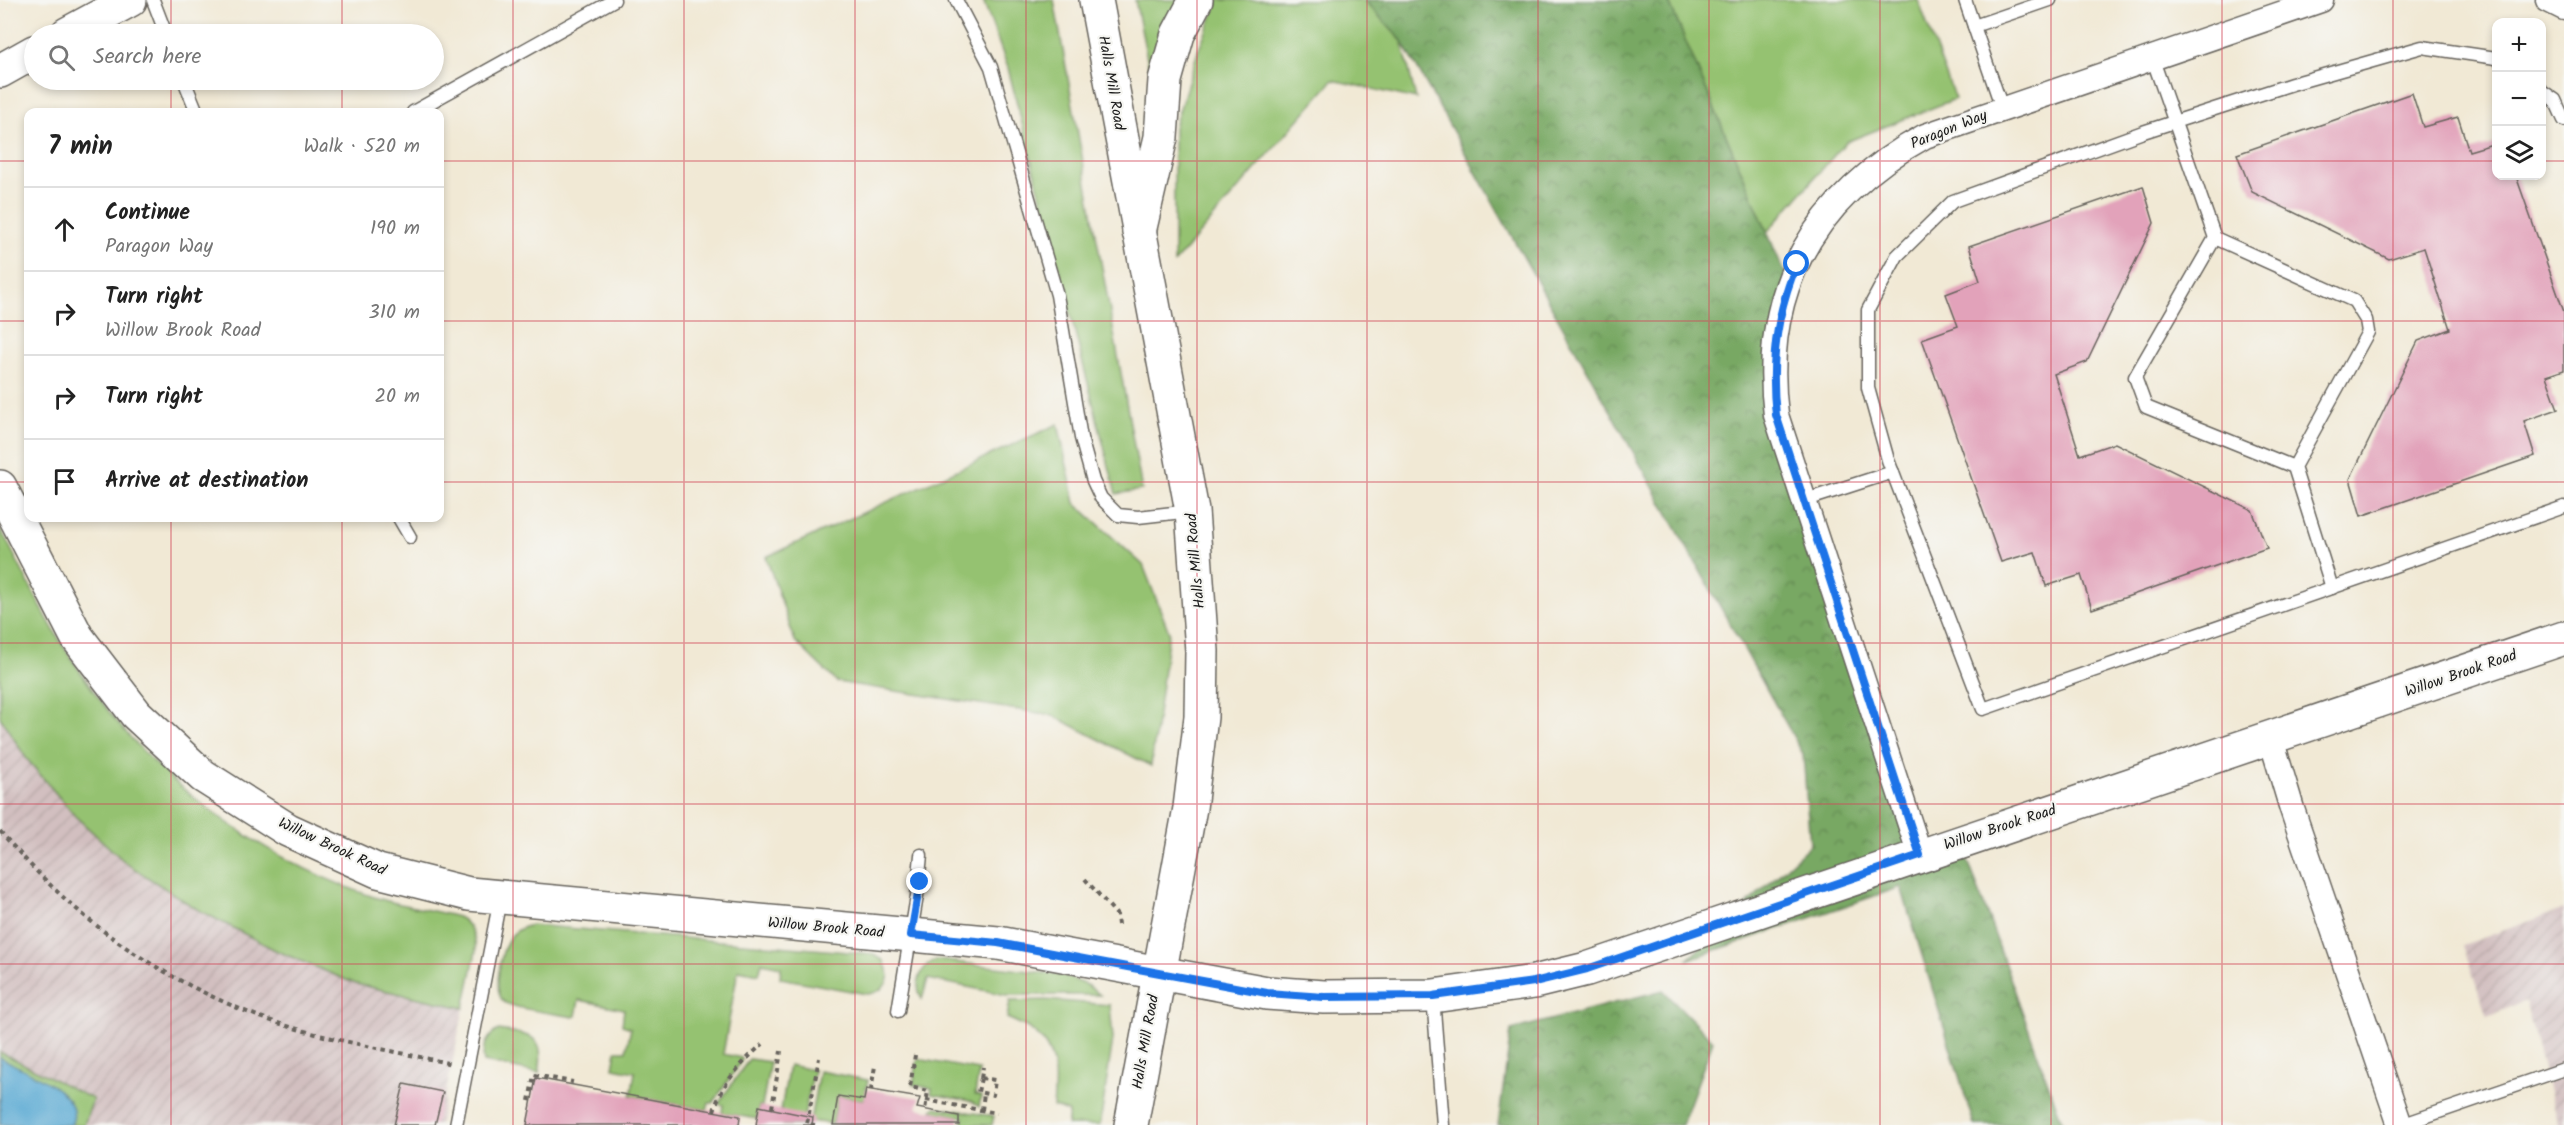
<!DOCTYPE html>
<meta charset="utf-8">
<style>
body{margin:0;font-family:Kalam,sans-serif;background:#f6f6f6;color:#222}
.controls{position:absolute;right:18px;top:18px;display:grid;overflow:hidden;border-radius:12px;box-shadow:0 3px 9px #0003}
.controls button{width:54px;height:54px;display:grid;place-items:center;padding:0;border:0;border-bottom:2px solid #e0e0e0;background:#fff;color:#222;font:30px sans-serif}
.stop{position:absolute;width:18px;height:18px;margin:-14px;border:4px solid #1a73e8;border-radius:50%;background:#fff}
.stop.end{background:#1a73e8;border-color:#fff;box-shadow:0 2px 6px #0008}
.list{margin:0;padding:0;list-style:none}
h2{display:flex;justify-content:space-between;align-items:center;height:78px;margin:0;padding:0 24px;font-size:26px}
h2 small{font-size:20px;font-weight:400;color:#767676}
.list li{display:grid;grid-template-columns:39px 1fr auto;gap:18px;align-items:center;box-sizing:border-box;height:84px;padding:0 24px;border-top:2px solid #e0e0e0}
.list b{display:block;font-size:22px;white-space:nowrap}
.list p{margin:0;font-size:20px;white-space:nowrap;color:#767676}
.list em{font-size:20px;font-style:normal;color:#767676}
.icon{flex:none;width:33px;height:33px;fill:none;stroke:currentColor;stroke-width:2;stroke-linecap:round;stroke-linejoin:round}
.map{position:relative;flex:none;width:2564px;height:1125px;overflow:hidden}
.search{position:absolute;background:#fff;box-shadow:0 3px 9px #0003;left:24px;top:24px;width:420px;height:66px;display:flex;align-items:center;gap:15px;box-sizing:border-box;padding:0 21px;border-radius:33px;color:#767676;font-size:22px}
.panel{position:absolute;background:#fff;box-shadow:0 3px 9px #0003;left:24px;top:108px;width:420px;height:414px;border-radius:12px}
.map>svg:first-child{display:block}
</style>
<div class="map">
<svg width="2564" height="1125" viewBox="0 0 2564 1125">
<defs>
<pattern id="industrial-furrows" width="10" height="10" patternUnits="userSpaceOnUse" patternTransform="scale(1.5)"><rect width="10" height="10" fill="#d2bfc0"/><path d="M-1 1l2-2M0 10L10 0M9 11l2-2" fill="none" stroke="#b4a4a4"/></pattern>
<pattern id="forest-crowns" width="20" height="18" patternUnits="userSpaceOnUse" patternTransform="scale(1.5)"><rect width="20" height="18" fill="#78a863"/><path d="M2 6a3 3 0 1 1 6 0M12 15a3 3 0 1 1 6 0" fill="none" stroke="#628851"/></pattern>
</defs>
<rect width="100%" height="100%" fill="#f6f6f2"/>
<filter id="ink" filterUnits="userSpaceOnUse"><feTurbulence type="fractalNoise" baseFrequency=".0167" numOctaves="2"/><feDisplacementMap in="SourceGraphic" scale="12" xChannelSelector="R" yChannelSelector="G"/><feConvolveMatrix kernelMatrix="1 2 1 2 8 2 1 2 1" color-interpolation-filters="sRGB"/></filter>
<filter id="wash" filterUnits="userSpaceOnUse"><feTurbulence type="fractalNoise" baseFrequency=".008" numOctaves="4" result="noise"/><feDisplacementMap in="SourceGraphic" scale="24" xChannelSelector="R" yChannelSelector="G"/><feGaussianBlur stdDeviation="1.35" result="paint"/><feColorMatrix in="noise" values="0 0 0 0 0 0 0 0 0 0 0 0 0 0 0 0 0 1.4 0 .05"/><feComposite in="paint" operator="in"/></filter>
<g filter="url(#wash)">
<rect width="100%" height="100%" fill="#f1e9d5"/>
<!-- industrial -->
<g fill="url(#industrial-furrows)">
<polygon points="0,717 26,758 127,864 195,908 277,951 356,984 464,1008 439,1125 84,1125 93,1098 0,1052"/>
<polygon points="2564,909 2564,1125 2558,1125 2525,1001 2487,1017 2463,945"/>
</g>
<!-- grass -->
<g fill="#95c271" stroke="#586f46" stroke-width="1.5">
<polygon points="983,0 1054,0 1142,490 1116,494 1008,68"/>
<polygon points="1135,0 1181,0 1149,68"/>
<polygon points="1219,0 1364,0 1402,41 1416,99 1333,80 1174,263 1174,127 1199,48"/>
<polygon points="1668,0 1918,0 1955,99 1846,142 1767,232"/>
<polygon points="1058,424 1075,503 1143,565 1169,632 1151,766 1052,715 837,682 795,641 766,557"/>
<path d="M0 528C22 569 42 613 67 652 87 682 108 713 132 739 196 810 284 867 374 897 401 906 430 909 458 917 470 923 476 937 476 951L464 1008 356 984 277 951 195 908 127 864 75 816 26 758 0 717Z"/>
<path d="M531 925 873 954 884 961 889 975C887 987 879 993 867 994L780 978 781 967 762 963 759 974 738 970 723 1054 742 1058V1060L713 1103H709L707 1110 631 1096 635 1072 613 1068 616 1051H626L631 1028 622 1025 624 1009 579 1000 576 1016 573 1017C559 1014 513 1009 504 1002 492 993 501 952 508 940 513 932 522 927 531 925Z"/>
<path d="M938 960 1062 975 1087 985 1100 995H1007L928 979 922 999C913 983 921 965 938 960Z"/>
<path d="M1046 1000 1110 1005 1113 1039 1100 1125H1067L1069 1112 1053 1107C1056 1077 1058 1047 1028 1028 1021 1024 1014 1021 1007 1018L1010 1001Z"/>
<path d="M499 1030C532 1036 546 1034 539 1073L484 1062C481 1050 487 1035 499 1030Z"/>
<polygon points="0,1052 93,1099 84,1125 0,1125"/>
<polygon points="749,1059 770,1062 762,1107 759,1106 757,1119 722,1113 723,1105 718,1104"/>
<polygon points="918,1059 979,1070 975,1095 981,1096 979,1107 971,1101 931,1094 932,1088 913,1085"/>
<polygon points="789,1065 814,1070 802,1125 783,1125 783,1111 781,1110"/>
<polygon points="819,1071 868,1080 864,1100 838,1096 833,1124 810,1121"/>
<polygon points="935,1107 994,1116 992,1125 962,1125 964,1117 932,1111"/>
</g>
<!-- forest -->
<g fill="url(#forest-crowns)" stroke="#4a6240" stroke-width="1.5">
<polygon points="1364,0 1668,0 1789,283 1773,415 1915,856 1961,841 2063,1125 1974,1125 1901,887 1687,960 1810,845 1803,754 1402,41"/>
<polygon points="1663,990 1713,1041 1682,1125 1498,1125 1511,1030"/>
</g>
<!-- water -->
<path fill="#58a9d3" stroke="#3a6278" stroke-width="1.5" d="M0 1057C21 1071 88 1092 71 1125H0Z"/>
<g id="blocks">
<!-- building -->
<g fill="#e2a2ba">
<polygon points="2412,93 2423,127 2458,117 2469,151 2496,143 2496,176 2516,176 2564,312 2564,370 2546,376 2558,409 2524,421 2535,456 2361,516 2350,479 2418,341 2450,329 2424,248 2389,259 2252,192 2237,154"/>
<polygon points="2143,186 2154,223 2087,362 2054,374 2080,455 2115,443 2252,510 2267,548 2092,609 2081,575 2046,586 2035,552 2001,562 1922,339 1958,326 1946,294 1980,281 1969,246"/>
<polygon points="536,1078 740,1116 739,1125 527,1125"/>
<polygon points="404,1084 443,1092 435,1125 394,1125"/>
<polygon points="866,1089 920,1098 917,1108 959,1116 959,1125 833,1125 838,1096 864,1100"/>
<polygon points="759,1106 813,1117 812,1125 756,1125"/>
</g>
</g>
</g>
<g filter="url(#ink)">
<use href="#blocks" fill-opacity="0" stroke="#67645d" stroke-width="1.5"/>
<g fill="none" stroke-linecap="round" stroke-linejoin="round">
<defs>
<g id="lane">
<polyline points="153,0 166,34"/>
<polyline points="956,0 991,67 1057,295 1081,438 1093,481 1101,498 1118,515 1138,517 1191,511"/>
<polyline points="1965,0 2002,108"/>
<polyline points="1974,26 2050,0"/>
<polyline points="2152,57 2215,238 2135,377 2146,407 2294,467 2368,332 2366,320 2354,301 2215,238"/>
<polyline points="2496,58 2422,47 2292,84 2143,132 1953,201 1897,256 1868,310 1868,388 1888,460 1983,709 2564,507"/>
<polyline points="184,80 197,112"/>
<polyline points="2542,91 2555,100 2564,120"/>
<polyline points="413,112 614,0"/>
<polyline points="2294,467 2332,588"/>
<polyline points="1803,501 1893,472"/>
<polyline points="399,518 410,537"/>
<polyline points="1433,997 1443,1125"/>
<polyline points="898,1011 917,896 921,855"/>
<polyline points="456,1125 500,899"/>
<polyline points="2401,1125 2564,1069"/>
</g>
<g id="street">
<polyline points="2548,0 2564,8"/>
<polyline points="2271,739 2292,809 2400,1125"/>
<path d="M1920 855 1776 415C1760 288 1816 196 1925 136L2321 0"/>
</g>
<g id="secondary">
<polyline points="67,34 130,0"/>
<polyline points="0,71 34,52"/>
<polyline points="0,487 77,637 136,714 203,776 288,830 378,871 469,894 998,943 1267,993 1324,997 1433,996 1534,982 1587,969 2564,638"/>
</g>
<polyline id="primary" points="1096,0 1192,511 1202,651 1201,717 1190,808 1131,1125"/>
<polyline id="highway" points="1139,232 1161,137 1165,80 1178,34 1196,0"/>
</defs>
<!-- lane casing -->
<use href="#lane" stroke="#67645d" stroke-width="15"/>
<!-- street casing -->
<use href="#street" stroke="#67645d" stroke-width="27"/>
<!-- secondary casing -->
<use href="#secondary" stroke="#67645d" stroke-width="36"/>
<!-- primary casing -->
<use href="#primary" stroke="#67645d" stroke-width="36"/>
<!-- highway casing -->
<use href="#highway" stroke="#67645d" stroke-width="36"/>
<!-- path -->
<g stroke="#67645d" stroke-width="4" stroke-dasharray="4.5 4.5" stroke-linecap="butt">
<path d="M0 831C71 914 139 966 240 1009 306 1037 382 1048 452 1064"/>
<polyline points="1085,879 1117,915 1118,925"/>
<polyline points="915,1055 910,1087 928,1091 925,1110"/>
<polygon points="981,1078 995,1080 993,1095 978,1092"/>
<polyline points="981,1078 983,1067"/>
<polyline points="871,1090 875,1066"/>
<polyline points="926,1100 997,1113"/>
<polyline points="529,1101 534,1075 573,1082"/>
<polyline points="772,1108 781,1051"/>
<polyline points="982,1110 984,1093"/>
<path d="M714 1111C721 1084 742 1062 763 1044"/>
<polyline points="815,1125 807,1124 819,1058"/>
</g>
<!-- lane -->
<use href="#lane" stroke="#fff" stroke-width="12"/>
<!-- street -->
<use href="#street" stroke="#fff" stroke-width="24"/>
<!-- secondary -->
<use href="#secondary" stroke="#fff" stroke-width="33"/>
<!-- primary -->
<use href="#primary" stroke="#fff" stroke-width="33"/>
<!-- highway -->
<use href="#highway" stroke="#fff" stroke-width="33"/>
</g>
</g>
<g fill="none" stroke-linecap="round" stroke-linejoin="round" filter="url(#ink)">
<!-- route -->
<path stroke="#1a73e8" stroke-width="8" d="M920 882 911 935 998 943 1267 993 1324 997 1433 996 1534 982 1587 969 1920 855 1776 415C1770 362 1776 313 1797 264"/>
</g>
<!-- grid -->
<path fill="none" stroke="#d1495b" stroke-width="1.5" stroke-opacity="0.55" d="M171 0V34M342 0V34M513 0V1125M684 0V1125M855 0V1125M1026 0V1125M1197 0V1125M1367 0V1125M1538 0V1125M1709 0V1125M1880 0V1125M2051 0V1125M2222 0V1125M2393 0V1125M171 80V112M342 80V112M0 161H28M440 161H2496M2542 161H2564M0 321H28M440 321H2564M0 482H28M440 482H2564M171 518V1125M342 518V1125M0 643H2564M0 804H2564M0 964H2564"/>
<g text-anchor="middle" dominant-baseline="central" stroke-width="4.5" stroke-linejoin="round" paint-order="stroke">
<!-- street labels -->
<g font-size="15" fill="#1c1c1c" stroke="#f6f6f2">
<text transform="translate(1111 83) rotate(80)">Halls Mill Road</text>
<text transform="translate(1949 130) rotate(-22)">Paragon Way</text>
<text transform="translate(1196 561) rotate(-95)">Halls Mill Road</text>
<text transform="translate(2461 674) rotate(-19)">Willow Brook Road</text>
<text transform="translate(2000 828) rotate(-18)">Willow Brook Road</text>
<text transform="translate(332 847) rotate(25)">Willow Brook Road</text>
<text transform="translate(826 928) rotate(5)">Willow Brook Road</text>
<text transform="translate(1146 1042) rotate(-80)">Halls Mill Road</text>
</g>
</g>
</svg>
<div class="controls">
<button>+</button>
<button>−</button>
<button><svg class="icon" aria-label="layers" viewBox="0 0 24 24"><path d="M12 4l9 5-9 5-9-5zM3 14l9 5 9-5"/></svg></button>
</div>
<div class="stop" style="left:1797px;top:264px"></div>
<div class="stop end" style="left:920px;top:882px"></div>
<div class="search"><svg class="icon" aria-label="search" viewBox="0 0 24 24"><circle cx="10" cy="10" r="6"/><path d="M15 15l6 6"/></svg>Search here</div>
<section class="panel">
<h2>7 min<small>Walk · 520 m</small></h2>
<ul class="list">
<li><svg class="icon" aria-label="ahead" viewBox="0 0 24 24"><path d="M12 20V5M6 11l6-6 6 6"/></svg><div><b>Continue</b><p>Paragon Way</p></div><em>190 m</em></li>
<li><svg class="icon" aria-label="right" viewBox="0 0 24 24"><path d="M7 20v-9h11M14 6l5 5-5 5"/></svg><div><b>Turn right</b><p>Willow Brook Road</p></div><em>310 m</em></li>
<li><svg class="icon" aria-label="right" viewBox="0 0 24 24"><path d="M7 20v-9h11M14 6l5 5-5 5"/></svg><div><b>Turn right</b></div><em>20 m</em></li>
<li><svg class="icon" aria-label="arrive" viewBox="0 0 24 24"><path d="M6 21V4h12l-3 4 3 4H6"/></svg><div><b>Arrive at destination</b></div></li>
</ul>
</section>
</div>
